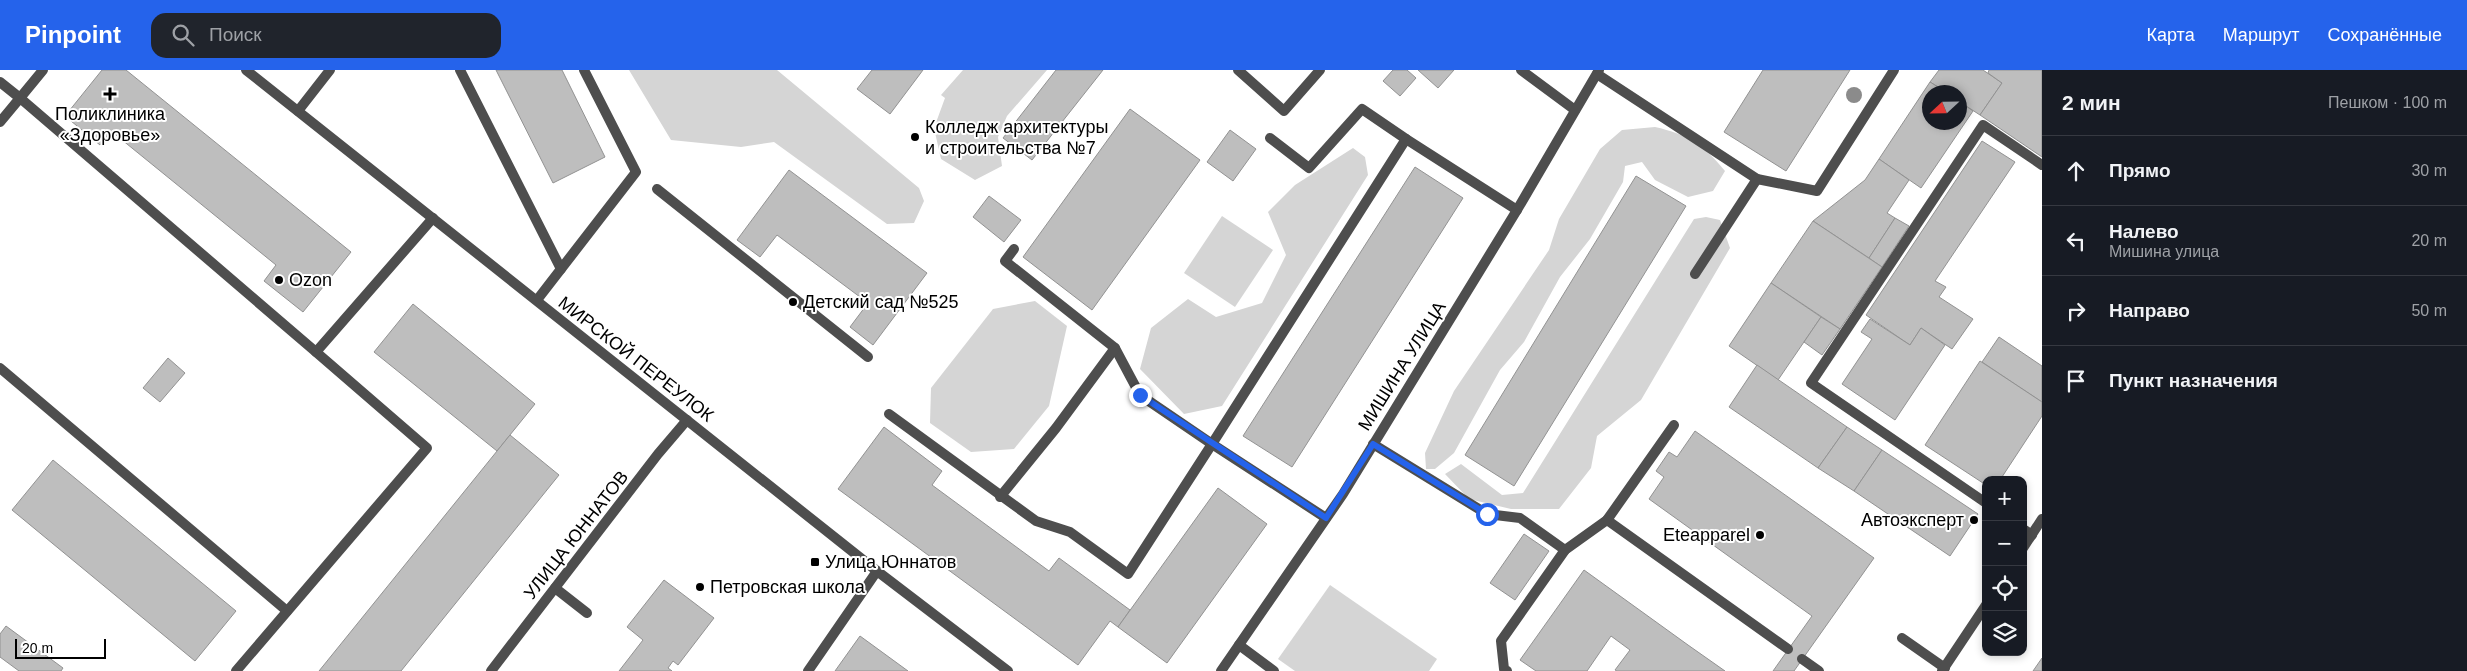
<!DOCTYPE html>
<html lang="ru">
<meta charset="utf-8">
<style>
body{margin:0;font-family:Arial,sans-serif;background:#20242c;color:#f1f3f6}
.controls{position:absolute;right:15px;bottom:15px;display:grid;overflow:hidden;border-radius:10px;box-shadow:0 2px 8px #0003}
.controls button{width:45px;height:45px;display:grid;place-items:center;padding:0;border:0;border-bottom:1px solid #363941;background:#171b24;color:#f1f3f6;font:25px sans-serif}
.compass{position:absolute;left:1922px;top:15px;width:45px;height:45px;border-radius:50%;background:#171b24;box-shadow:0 2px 8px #0003;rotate:248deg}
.scale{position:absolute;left:15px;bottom:12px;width:91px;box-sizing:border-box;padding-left:5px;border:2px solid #000;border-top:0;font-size:14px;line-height:18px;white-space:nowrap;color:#000;-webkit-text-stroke:4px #fff;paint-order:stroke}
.stop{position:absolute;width:15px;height:15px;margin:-11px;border:4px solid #2563eb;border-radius:50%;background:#fff}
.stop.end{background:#2563eb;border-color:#fff;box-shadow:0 1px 5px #0008}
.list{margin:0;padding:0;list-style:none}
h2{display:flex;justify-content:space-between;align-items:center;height:65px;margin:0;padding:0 20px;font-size:21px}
h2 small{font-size:16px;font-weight:400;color:#9ea1a6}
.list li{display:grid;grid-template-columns:32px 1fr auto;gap:15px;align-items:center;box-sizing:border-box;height:70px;padding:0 20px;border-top:1px solid #363941}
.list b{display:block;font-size:19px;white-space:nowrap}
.list p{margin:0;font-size:16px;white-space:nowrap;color:#9ea1a6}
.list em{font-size:16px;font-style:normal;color:#9ea1a6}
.icon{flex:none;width:28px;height:28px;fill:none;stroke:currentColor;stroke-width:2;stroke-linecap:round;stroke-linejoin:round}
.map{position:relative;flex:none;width:2042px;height:601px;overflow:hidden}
header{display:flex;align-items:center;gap:30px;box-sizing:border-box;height:70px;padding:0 25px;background:#2563eb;color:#fff}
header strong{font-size:24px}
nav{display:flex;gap:28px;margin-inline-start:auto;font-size:18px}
.search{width:350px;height:45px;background:#20242c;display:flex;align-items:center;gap:12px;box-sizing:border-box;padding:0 18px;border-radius:15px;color:#9ea1a6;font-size:19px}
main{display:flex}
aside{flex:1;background:#171b24}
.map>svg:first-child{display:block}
</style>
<header>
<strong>Pinpoint</strong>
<div class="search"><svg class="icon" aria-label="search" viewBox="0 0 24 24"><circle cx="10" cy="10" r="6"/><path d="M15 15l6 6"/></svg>Поиск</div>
<nav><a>Карта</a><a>Маршрут</a><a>Сохранённые</a></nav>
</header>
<main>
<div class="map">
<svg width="2042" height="601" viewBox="0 0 2042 601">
<rect width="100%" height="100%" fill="#fff"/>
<!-- green -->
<g fill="#d5d5d5">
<polygon points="629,0 777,0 919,118 924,131 914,153 887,154 774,72 741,77 671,70"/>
<polygon points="963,0 1047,0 1007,46 998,67 1002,96 975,110 941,89 934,58 945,28 941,25"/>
<path d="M1655 57C1687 64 1705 76 1725 101L1713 121 1688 127 1655 110 1642 92 1625 96 1623 112 1590 169 1560 207 1524 272 1500 300 1454 383 1435 399H1426L1425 383 1454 321 1549 180 1559 149 1600 79 1622 60Z"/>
<polygon points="1353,78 1365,87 1368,105 1222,336 1184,344 1140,299 1151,258 1188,229 1216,247 1262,233 1286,185 1268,142 1295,115"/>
<polygon points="1222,146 1273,180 1235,237 1184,203"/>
<polygon points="1706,147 1720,150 1730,178 1641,330 1597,366 1591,398 1559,439 1511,439 1469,429 1445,404 1461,394 1502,425 1523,423 1694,149"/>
<polygon points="1035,231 1067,256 1049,336 1014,379 971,382 930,353 931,318 993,239"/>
<polygon points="1330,515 1437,589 1429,601 1295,601 1278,589"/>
</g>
<!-- building -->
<g fill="#bebebe" stroke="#929292">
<polygon points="102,0 126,0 351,182 303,242 264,211 276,195 111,61 100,75 65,46"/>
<polygon points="496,0 562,0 605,87 553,113"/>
<polygon points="872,0 923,0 890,44 857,19"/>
<polygon points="1056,0 1103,0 1032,90 1003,68"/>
<polygon points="1393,0 1407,0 1416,8 1400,26 1383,11"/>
<polygon points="1418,0 1454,0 1438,18"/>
<polygon points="1763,0 1850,0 1786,101 1724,62"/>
<polygon points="1939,0 1983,0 2002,13 1980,45 1960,32 1960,22 1946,22 1930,12"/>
<polygon points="1989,0 2042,0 2042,87 1980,45 2002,13 1988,3"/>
<polygon points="1930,12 1946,22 1930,22 1930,52 1960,52 1960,32 1973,41 1921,118 1879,89"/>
<polygon points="1130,39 1200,90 1092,240 1023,187"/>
<polygon points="1230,60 1256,79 1233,111 1207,92"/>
<polygon points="1982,71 2015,92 1935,211 1946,217 1939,227 1973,249 1952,279 1921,258 1910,275 1866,245"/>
<polygon points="1879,89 1909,110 1887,143 1895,148 1869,188 1813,151 1865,110"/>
<polygon points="1415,97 1463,128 1292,397 1243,366"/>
<polygon points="789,100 927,203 873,275 850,257 868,233 777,165 760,187 737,170"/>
<polygon points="1636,106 1686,136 1514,416 1465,385"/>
<polygon points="989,126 1021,150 1004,172 973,147"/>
<polygon points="1895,148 1909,156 1882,197 1869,188"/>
<polygon points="1813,151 1882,197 1840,259 1771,213"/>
<polygon points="1771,213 1821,247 1778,310 1729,276"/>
<polygon points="413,234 535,334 497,381 374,282"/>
<polygon points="1821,247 1840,259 1822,285 1804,272"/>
<polygon points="1870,249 1910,275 1921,258 1945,275 1895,350 1842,314 1872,269 1861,262"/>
<polygon points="1999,267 2042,296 2042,332 1982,292"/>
<polygon points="168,288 185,303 160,332 143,318"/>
<polygon points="1980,291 2042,332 2042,346 2000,410 1986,410 1986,415 1925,375"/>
<polygon points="1757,295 1847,357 1818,398 1729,337"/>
<polygon points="884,357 942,401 932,415 1049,501 1059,488 1130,540 1118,557 1110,551 1078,595 838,419"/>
<polygon points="1847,357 1882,380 1854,421 1818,398"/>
<polygon points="1695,361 1874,488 1794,601 1773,601 1812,546 1649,429 1664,407 1656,401 1669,382 1677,387"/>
<polygon points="510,365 559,405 401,601 319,601"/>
<polygon points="1882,380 1978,444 1950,486 1854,421"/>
<polygon points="53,390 236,541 195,591 12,440"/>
<polygon points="1218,418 1267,454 1167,593 1118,557"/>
<polygon points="1524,464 1549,481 1515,530 1490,513"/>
<polygon points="1584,500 1688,575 1725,601 1617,601 1615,600 1630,580 1611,566 1587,601 1536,601 1520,590"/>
<polygon points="664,510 714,548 678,595 673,591 668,598 672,601 619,601 643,570 627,557"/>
<polygon points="6,556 63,598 61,601 19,601 0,587 0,564"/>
<polygon points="860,566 908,601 835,601"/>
<polygon points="2042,588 2042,601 2033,601"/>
</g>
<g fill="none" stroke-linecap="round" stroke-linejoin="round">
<!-- service -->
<g stroke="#4e4e4e" stroke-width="10">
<polyline points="460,0 561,199"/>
<polyline points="1238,0 1284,41 1320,0"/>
<polyline points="1521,0 1575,40"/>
<polyline points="1597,4 1757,109 1817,121 1894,0"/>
<polyline points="0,12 20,28 43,0"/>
<polyline points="298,41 330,0"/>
<polyline points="0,52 20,28 316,282"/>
<polyline points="1270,68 1309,98 1362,39 1406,69"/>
<polyline points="657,119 868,287"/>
<polyline points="1695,204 1757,109"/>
<polyline points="537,230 636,102 584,0"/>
<polyline points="0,298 287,541"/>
<polyline points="889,344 1036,451 1070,462 1128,504 1212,374 1140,325 1115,278 1005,191 1014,179"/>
<polyline points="1674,355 1607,450 1788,579"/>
<polyline points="1373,374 1487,444 1520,448 1565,480"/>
<polyline points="1000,427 1056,358 1115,278"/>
<polyline points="1986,433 1811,313 1983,55 2042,95"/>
<polyline points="1326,448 1212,374 1406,69 1517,140"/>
<polyline points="2023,459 2032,465"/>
<polyline points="555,518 587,543"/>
<polyline points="1902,568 1945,598"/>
<polyline points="1239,575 1274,601"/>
<polyline points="1802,589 1819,601"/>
<polyline points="236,601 427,378 316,282 433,148"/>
<polyline points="808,601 877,501"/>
<polyline points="1507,601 1504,599 1501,571 1565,480 1607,450"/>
</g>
<!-- minor -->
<g stroke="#4e4e4e" stroke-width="10">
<polyline points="491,601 658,384 687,350"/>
<polyline points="1221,601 1343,424 1517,140 1599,0"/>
</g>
<!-- tertiary -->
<g stroke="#4e4e4e" stroke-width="10">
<polyline points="246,0 877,501 1008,601"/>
<polyline points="2023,478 2042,449"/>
<polyline points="1942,601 1986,535"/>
</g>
</g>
<!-- trees -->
<circle fill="#8b8b8b" cx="1854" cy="25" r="8"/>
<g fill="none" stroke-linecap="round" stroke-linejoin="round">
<!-- route -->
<polyline stroke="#2563eb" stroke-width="6" points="1140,325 1326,448 1373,374 1487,444"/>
</g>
<!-- markers -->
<g fill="#000" stroke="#fff" stroke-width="2">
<path d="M107.5 16.5h5v5h5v5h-5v5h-5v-5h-5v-5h5z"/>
<circle cx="915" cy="67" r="5"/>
<circle cx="279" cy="210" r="5"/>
<circle cx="793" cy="232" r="5"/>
<circle cx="1974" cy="450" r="5"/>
<circle cx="1760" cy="465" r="5"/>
<rect x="810" y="487" width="10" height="10" rx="2.5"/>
<circle cx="700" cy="517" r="5"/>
</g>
<g text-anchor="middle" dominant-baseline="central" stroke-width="4" stroke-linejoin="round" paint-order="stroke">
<!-- poi labels -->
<g font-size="18" fill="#000" stroke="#fff" text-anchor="start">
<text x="110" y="44" text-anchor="middle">Поликлиника<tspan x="110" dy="21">«Здоровье»</tspan></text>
<text x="925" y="57">Колледж архитектуры<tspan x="925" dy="21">и строительства №7</tspan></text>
<text x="289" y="210">Ozon</text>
<text x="803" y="232">Детский сад №525</text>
<text x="1964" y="450" text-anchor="end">Автоэксперт</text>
<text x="1750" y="465" text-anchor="end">Eteapparel</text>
<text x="825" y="492">Улица Юннатов</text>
<text x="710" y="517">Петровская школа</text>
</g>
<!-- street labels -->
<g font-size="18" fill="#000" stroke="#fff">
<text transform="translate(636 289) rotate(38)">МИРСКОЙ ПЕРЕУЛОК</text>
<text transform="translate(1402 296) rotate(-58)">МИШИНА УЛИЦА</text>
<text transform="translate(576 465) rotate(-52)">УЛИЦА ЮННАТОВ</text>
</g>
</g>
</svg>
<div class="controls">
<button>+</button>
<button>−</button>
<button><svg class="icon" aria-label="locate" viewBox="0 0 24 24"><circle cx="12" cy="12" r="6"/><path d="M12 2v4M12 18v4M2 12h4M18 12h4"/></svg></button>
<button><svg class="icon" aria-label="layers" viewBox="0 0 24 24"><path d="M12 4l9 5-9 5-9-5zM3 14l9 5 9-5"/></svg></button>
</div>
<svg class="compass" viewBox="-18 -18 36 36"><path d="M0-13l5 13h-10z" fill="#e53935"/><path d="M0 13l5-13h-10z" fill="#9ea1a6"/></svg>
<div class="scale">20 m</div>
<div class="stop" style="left:1487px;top:444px"></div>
<div class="stop end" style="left:1140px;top:325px"></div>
</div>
<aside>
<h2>2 мин<small>Пешком · 100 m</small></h2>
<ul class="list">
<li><svg class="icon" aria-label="ahead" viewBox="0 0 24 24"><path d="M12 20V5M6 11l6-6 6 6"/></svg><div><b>Прямо</b></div><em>30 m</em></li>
<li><svg class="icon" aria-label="left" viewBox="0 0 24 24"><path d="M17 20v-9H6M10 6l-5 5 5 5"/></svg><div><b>Налево</b><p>Мишина улица</p></div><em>20 m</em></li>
<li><svg class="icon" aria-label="right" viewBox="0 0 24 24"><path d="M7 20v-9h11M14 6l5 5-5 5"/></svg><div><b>Направо</b></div><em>50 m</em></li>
<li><svg class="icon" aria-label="arrive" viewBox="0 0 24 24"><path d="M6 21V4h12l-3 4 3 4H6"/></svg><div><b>Пункт назначения</b></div></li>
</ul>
</aside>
</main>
